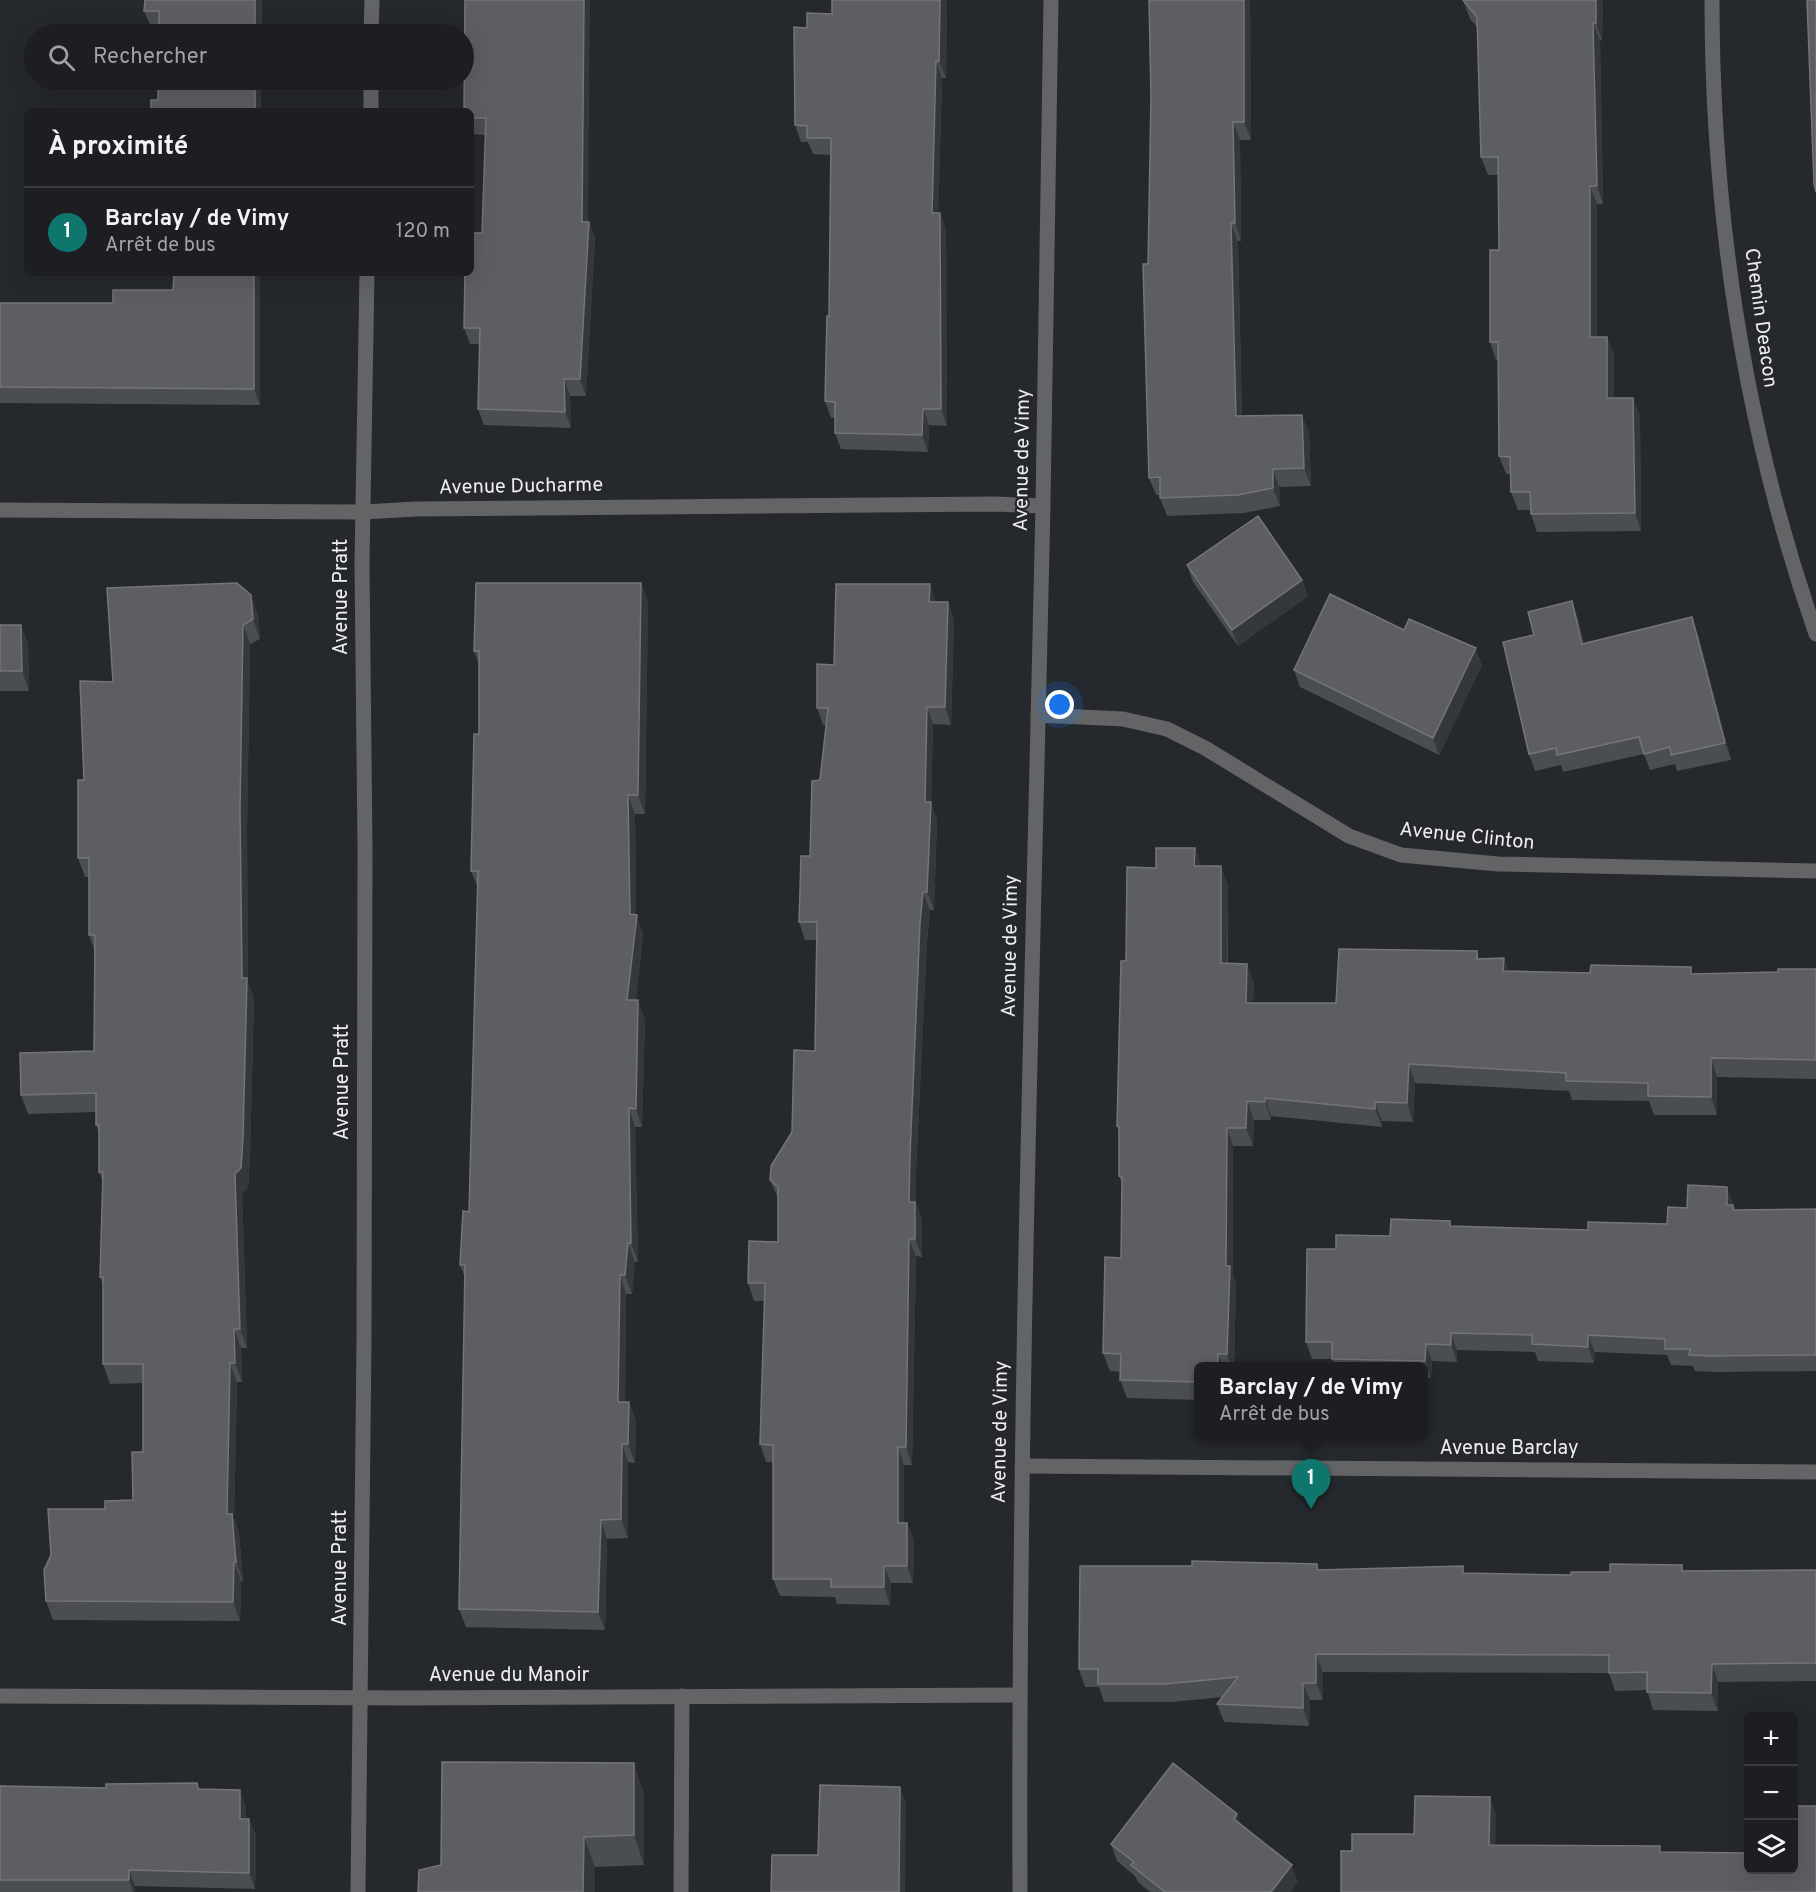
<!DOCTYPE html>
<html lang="fr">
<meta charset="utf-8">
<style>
body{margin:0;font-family:Overpass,sans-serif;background:#292b2e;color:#f1f3f6}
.controls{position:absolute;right:18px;bottom:18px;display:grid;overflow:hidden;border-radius:9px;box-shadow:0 6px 24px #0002}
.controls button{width:54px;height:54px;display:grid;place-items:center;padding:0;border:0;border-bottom:2px solid #3a3c3f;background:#1c1e21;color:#f1f3f6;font:30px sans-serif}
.you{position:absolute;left:1060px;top:705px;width:21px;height:21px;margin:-15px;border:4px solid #fff;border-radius:50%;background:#1a73e8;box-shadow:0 0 0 9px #1a73e833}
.badge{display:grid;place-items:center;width:39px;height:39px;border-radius:50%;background:#0f766e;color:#fff;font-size:20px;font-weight:700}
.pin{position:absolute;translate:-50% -50px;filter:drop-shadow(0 2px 3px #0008)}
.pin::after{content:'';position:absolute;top:32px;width:21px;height:18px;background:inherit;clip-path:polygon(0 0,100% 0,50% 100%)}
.popup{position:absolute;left:1194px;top:1362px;width:234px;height:78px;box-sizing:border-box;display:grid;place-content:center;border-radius:9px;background:#1c1e21;filter:drop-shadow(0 2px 4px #0005);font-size:20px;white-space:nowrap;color:#a0a2a5}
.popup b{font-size:22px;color:#f1f3f6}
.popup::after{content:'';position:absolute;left:50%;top:100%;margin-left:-12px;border:12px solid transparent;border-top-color:#1c1e21}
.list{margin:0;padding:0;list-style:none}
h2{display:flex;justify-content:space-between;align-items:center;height:78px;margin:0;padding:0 24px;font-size:26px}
h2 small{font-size:20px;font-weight:400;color:#a0a2a5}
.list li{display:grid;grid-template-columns:39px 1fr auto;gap:18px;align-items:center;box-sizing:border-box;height:90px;padding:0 24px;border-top:2px solid #3a3c3f}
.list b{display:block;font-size:22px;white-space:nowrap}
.list p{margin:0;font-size:20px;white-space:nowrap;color:#a0a2a5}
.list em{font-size:20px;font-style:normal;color:#a0a2a5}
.icon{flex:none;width:33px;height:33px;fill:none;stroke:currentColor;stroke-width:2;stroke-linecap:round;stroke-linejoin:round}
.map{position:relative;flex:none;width:1816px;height:1892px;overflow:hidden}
.search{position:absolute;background:#1c1e21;box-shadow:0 6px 24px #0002;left:24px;top:24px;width:450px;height:66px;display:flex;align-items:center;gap:15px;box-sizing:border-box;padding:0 21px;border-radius:33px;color:#a0a2a5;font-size:22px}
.panel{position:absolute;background:#1c1e21;box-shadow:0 6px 24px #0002;left:24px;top:108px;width:450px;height:168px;border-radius:9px}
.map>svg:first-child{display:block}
</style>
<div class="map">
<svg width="1816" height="1892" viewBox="0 0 1816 1892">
<rect width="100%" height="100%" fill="#25282c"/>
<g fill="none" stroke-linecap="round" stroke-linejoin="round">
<!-- minor -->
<g stroke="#636466" stroke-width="15">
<path d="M1712 0C1712 216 1745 430 1816 634"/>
<polyline points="371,34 372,0"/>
<polyline points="371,111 371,80"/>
<polyline points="0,510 363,512 416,509 995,504 1043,506"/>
<polyline points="1038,715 1123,719 1167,729 1205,748 1349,836 1401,855 1498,864 1816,871"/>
<polyline points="1022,1466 1816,1472"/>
<polyline points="0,1696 407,1698 1018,1695"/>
<polyline points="358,1892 364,1342 365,848 362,564 367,273"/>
<polyline points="681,1892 682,1696"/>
<path d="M1020 1892C1018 1429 1033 967 1043 504 1047 336 1049 168 1051 0"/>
</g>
</g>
<!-- wall -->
<g fill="#4a4d52">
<polygon points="145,0 262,0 261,34 159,34 159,28 151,27 144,11"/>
<polygon points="465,0 588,222 589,222 595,238 586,396 570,396 571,428 484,425 478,409 480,344 470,344 464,328 482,233 485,135 471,134 471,111"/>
<polygon points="832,0 947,0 946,78 942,78 938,213 940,213 946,230 947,426 929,425 928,452 841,449 835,433 835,418 831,418 825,401 829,316 831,155 813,154 808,142 801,142 795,125 807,28 832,14"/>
<polygon points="1250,0 1251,140 1240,140 1241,241 1238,241 1242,416 1309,432 1311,486 1279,487 1280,506 1244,513 1167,516 1160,498 1160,495 1156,495 1149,478 1148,264"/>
<polygon points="1463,0 1603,0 1602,41 1600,40 1603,204 1597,204 1597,337 1607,337 1614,355 1614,398 1640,415 1641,531 1537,532 1531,514 1531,510 1518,510 1511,492 1511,474 1506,474 1499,456 1498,360 1496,360 1490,342 1499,250 1498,175 1488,175 1481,157 1478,28 1470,19"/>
<polygon points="260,273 260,405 0,403 0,303 113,303"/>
<polygon points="1187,565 1302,580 1308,596 1238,646 1193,582"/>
<polygon points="641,583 648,602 645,814 635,814 636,915 643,934 636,1000 645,1019 642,1127 635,1127 638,1262 635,1262 632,1294 626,1294 625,1402 629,1402 636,1421 635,1463 628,1462 628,1538 607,1539 605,1630 466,1627 459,1609 465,1278 460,1265 469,1212 478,888 471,871 479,734 479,664 474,651"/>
<polygon points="936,602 948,602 954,620 951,725 933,724 931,804 937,820 934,910 930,910 927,941 916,1173 916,1202 922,1219 922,1257 916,1256 912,1465 904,1465 904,1523 907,1523 914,1541 913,1583 891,1583 890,1605 837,1604 835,1597 780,1596 773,1579 773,1462 766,1462 760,1444 765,1301 754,1301 748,1283 778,1242 778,1198 770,1180 792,1132 815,1051 817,940 805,940 799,922 810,856 826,725 823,725 817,708 834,665"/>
<polygon points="258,614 260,639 250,644 247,830 248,983 254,997 250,1156 248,1187 242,1193 247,1348 241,1348 242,1382 237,1382 234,1518 239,1533 243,1581 241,1581 240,1621 53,1620 46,1601 105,1509 133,1500 143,1452 143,1383 110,1384 103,1364 103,1285 100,1277 103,1182 99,1172 99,1133 96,1125 96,1112 28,1114 21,1095 94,1051 95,952 89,935 89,877 85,877 78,858 84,780 113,682"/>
<polygon points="1578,618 1584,643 1698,634 1731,760 1677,771 1675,764 1650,770 1644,754 1563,772 1561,765 1535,771 1529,754 1534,635"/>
<polygon points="0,625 21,625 28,644 29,691 0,691"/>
<polygon points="1404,630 1482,665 1439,755 1300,687 1294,670"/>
<polygon points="1195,848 1201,866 1228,885 1228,963 1254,982 1253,1003 1336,1003 1477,951 1479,959 1504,958 1509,972 1694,974 1778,972 1816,969 1816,1079 1717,1077 1717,1115 1654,1115 1649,1101 1572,1100 1569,1091 1415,1083 1413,1122 1382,1121 1382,1127 1271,1116 1271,1120 1254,1120 1253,1146 1233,1146 1233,1274 1236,1285 1234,1366 1198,1366 1198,1400 1127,1398 1120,1380 1121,1372 1110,1371 1103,1353 1121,1258 1122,1184 1119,1176 1119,1132 1117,1126 1126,961 1156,868"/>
<polygon points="1733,1204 1735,1210 1816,1209 1816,1371 1716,1372 1695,1371 1693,1366 1671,1365 1667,1355 1595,1352 1594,1363 1538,1361 1535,1352 1457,1350 1457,1362 1432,1361 1431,1378 1424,1378 1424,1366 1335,1366 1332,1359 1312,1359 1306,1342 1336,1249 1450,1221 1452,1227 1588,1230 1667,1224 1687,1208"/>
<polygon points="1317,1564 1319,1570 1571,1575 1610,1572 1816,1570 1816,1681 1718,1682 1718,1711 1653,1710 1647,1690 1615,1691 1609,1673 1323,1672 1323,1700 1310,1700 1309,1726 1224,1722 1217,1704 1223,1697 1172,1702 1104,1702 1099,1687 1085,1687 1079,1669 1192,1566"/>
<polygon points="197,1783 200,1789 246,1807 246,1819 256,1835 255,1889 135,1886 135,1892 0,1892 0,1786 106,1788"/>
<polygon points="644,1793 644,1865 595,1867 441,1865"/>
<polygon points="1241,1825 1298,1882 1290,1892 1150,1892 1138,1882 1135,1876 1117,1861 1111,1844"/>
</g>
<!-- shaded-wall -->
<g fill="#34373c">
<polygon points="255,0 262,0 261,34 255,34"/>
<polygon points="584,0 590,0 588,238 582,222"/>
<polygon points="940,0 947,0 946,78 939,61"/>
<polygon points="1244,0 1250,0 1251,140 1244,122"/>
<polygon points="1596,0 1603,0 1602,41 1596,23"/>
<polygon points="1593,23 1600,40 1603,204 1597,186"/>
<polygon points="936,61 942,78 938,230 932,213"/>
<rect x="255" y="80" width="6" height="31"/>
<polygon points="1233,122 1240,140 1241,241 1235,223"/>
<polygon points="1590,186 1597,204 1597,355 1590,337"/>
<polygon points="940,213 946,230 947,426 941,409"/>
<polygon points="589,222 595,238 586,396 580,379"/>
<polygon points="1231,223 1238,241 1242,434 1236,416"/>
<polygon points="254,273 260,273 260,405 254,389"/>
<polygon points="1607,337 1614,355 1614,416 1607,398"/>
<polygon points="564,379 570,396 571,428 565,412"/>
<polygon points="1633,398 1640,415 1641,531 1635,513"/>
<polygon points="923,409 929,425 928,452 922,435"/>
<polygon points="1302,415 1309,432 1311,486 1304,468"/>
<polygon points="1273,469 1279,487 1280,506 1273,488"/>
<polygon points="1302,580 1308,596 1238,646 1232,630"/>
<polygon points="641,583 648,602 645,814 638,795"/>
<polygon points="930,584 936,602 929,602"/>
<polygon points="251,595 258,614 260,639 253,619"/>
<polygon points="1572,601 1578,618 1588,660 1582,644"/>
<polygon points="948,602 954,620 951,725 945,707"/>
<polygon points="1692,617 1698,634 1731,760 1725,743"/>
<polygon points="21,625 28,644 29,691 22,671"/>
<polygon points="243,625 250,644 247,830 248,983 254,997 250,1156 248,1187 242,1193 247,1348 240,1329 235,1174 242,978 240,810"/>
<polygon points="1476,648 1482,665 1439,755 1433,738"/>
<polygon points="927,707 933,724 931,804 937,820 934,910 927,892 925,802"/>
<polygon points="628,795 635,814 636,917 637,915 643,934 634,1019 627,1000 630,914"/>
<polygon points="1195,848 1201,866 1194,866"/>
<polygon points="1221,866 1228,885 1227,981 1221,963"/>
<polygon points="923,892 930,910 927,941 916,1173 916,1202 922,1219 922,1257 915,1239 909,1202 910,1155 920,923"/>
<polygon points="1504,958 1511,976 1503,971"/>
<polygon points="1247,964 1254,982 1252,1021 1246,1003"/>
<polygon points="638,1000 645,1019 642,1127 636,1109"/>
<polygon points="1711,1058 1717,1077 1717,1115 1711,1097"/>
<polygon points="1409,1064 1415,1083 1413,1122 1407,1103"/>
<polygon points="1265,1098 1271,1116 1271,1120 1265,1102"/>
<polygon points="1247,1101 1254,1120 1253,1146 1246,1128"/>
<polygon points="1375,1102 1382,1121 1382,1127 1375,1109"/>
<polygon points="629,1108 635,1127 638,1262 631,1243"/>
<polygon points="1227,1128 1233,1146 1233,1274 1236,1285 1234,1366 1231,1366 1227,1354 1226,1266"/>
<polygon points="1727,1187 1733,1204 1733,1222 1727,1205"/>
<polygon points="909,1239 916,1256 912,1465 906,1447"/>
<polygon points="628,1243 635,1262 632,1294 625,1275"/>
<polygon points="620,1275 626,1294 625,1420 618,1402"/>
<polygon points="234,1329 241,1348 242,1382 235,1363"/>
<polygon points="1451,1333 1457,1350 1457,1362 1451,1345"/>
<polygon points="1588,1335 1595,1352 1594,1363 1588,1347"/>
<polygon points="1426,1344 1432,1361 1431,1378 1425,1361"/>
<polygon points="1218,1354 1223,1366 1218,1366"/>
<polygon points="230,1363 237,1382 234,1518 239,1533 243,1581 236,1562 227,1514"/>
<polygon points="629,1402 636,1421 635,1463 628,1444"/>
<polygon points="622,1444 628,1462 628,1538 621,1519"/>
<polygon points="898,1447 904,1465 904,1541 898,1523"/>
<polygon points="601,1520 607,1539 605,1630 598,1612"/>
<polygon points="907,1523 914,1541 913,1583 907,1566"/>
<polygon points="234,1562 241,1581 240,1621 233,1602"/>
<polygon points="884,1566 891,1583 890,1605 884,1587"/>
<polygon points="1316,1654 1323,1672 1323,1700 1316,1683"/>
<polygon points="1712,1664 1718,1682 1718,1711 1711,1693"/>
<polygon points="1303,1683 1310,1700 1309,1726 1303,1708"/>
<polygon points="634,1763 644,1793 644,1865 634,1835"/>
<polygon points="900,1787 906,1803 905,1892 899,1892"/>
<polygon points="240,1790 246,1807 246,1835 240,1819"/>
<polygon points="1490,1797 1496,1814 1495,1861 1489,1845"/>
<polygon points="1237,1814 1243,1831 1234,1819"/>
<polygon points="249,1819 256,1835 255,1889 249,1873"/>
<polygon points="584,1837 595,1867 595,1892 583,1892"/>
<polygon points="1292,1865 1298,1882 1290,1892 1271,1892"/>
<polygon points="129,1870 135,1886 135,1892 133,1892 129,1880"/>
</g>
<!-- building -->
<g fill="#5c5e63" stroke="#72757a" stroke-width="1.5">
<polygon points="145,0 255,0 255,34 159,34 159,11 144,11"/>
<polygon points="465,0 584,0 582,222 589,222 580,379 564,379 565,412 478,409 480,328 464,328 465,273 471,273 471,233 482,233 486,118 471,118 471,111 464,111"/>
<polygon points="832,0 940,0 939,61 936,61 932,213 940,213 941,409 923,409 922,435 835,433 835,402 825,401 827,316 829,316 831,138 807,138 807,126 795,125 794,27 807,28 807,13 832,14"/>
<polygon points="1149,0 1244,0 1244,122 1233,122 1235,223 1231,223 1236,416 1302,415 1304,468 1273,469 1273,488 1238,495 1160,498 1160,477 1149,478 1143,264 1148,264 1151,97"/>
<polygon points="1463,0 1596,0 1596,23 1593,23 1597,186 1590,186 1590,337 1607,337 1607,398 1633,398 1635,513 1531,514 1530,492 1511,492 1510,457 1499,456 1498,342 1490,342 1490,250 1499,250 1498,157 1481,157 1477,17"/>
<polygon points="1807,0 1816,0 1816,192 1814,184"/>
<polygon points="158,80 255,80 255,111 151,111 151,100 158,100"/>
<polygon points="174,273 254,273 254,389 0,387 0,303 113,303 113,290 173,290"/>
<polygon points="1258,516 1302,580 1232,630 1187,565"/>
<polygon points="237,583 251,595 253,619 243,625 240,810 242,978 247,978 243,1137 241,1168 235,1174 240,1329 234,1329 235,1363 230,1363 227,1514 232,1514 236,1562 234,1562 233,1602 46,1601 44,1570 51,1555 48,1509 105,1509 105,1501 133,1500 132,1452 143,1452 143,1364 103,1364 103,1277 100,1277 103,1172 99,1172 99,1125 96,1125 96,1093 21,1095 20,1053 94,1051 95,935 89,935 89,858 78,858 78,780 84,780 80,681 113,682 107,588"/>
<polygon points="476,583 641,583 638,795 628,795 630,914 637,915 627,1000 638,1000 636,1109 629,1108 631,1243 628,1243 625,1275 620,1275 618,1402 629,1402 628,1444 622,1444 621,1519 601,1520 598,1612 459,1609 465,1265 460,1265 463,1211 469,1212 478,871 471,871 474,734 479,734 479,651 474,651"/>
<polygon points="836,584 930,584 929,602 948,602 945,707 927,707 925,802 931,802 927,892 923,892 920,923 910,1155 909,1202 915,1202 915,1239 909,1239 906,1447 898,1447 898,1523 907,1523 907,1566 884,1566 884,1587 831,1587 831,1579 773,1579 773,1445 760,1444 765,1283 748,1283 749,1241 778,1242 778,1187 770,1180 771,1166 792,1132 794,1050 815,1051 817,922 799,922 801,856 810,856 812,781 820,780 828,708 817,708 817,664 834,665"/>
<polygon points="1330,594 1404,630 1409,619 1476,648 1433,738 1294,670"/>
<polygon points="1572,601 1582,644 1692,617 1725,743 1671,755 1670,747 1644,754 1639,737 1557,755 1556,748 1529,754 1503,642 1534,635 1528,612"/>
<polygon points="0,625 21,625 22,671 0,671"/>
<polygon points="1156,848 1195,848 1194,866 1221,866 1221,963 1247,964 1246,1003 1336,1003 1339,949 1477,951 1477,959 1504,958 1503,971 1590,973 1591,965 1691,967 1691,974 1778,972 1778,969 1816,969 1816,1060 1711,1058 1711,1097 1648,1096 1648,1083 1566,1081 1566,1073 1409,1064 1407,1103 1375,1102 1375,1109 1265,1098 1265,1102 1247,1101 1246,1128 1227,1128 1226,1266 1230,1266 1227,1354 1218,1354 1218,1366 1198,1366 1198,1382 1120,1380 1121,1354 1103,1353 1105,1257 1121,1258 1122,1177 1119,1176 1119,1127 1117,1126 1121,961 1126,961 1127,867 1156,868"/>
<polygon points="1688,1185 1727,1187 1727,1205 1733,1205 1733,1210 1816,1209 1816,1355 1710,1356 1689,1355 1690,1349 1665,1349 1665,1339 1588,1335 1588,1347 1532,1344 1532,1335 1451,1333 1451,1345 1426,1344 1425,1361 1332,1359 1332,1342 1306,1342 1307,1249 1336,1249 1336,1235 1390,1236 1391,1219 1450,1221 1450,1226 1588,1230 1588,1222 1667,1224 1668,1207 1687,1208"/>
<polygon points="1192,1561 1317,1564 1317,1570 1463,1566 1463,1573 1571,1575 1571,1572 1610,1572 1610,1564 1682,1565 1682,1571 1816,1570 1816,1663 1712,1664 1711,1693 1647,1692 1647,1672 1609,1673 1609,1655 1316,1654 1316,1683 1303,1683 1303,1708 1217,1704 1238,1677 1165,1684 1098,1684 1098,1669 1079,1669 1080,1566 1192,1566"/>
<polygon points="442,1762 634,1763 634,1835 584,1837 583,1892 418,1892 419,1870 441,1865"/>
<polygon points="1173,1763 1237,1814 1234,1819 1292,1865 1271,1892 1165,1892 1131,1865 1134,1862 1111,1844"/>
<polygon points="197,1783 198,1789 240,1790 240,1819 249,1819 249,1873 129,1870 129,1880 0,1880 0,1786 106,1788 106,1784"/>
<polygon points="820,1785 900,1787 899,1892 771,1892 772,1855 818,1855"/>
<polygon points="1415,1796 1490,1797 1489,1845 1660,1846 1660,1852 1749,1853 1749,1869 1794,1869 1794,1806 1816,1806 1816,1892 1341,1892 1341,1851 1352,1851 1352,1834 1414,1834"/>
</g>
<g text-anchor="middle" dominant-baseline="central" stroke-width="4.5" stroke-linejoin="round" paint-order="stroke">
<!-- street labels -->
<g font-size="20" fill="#edeef2" stroke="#25282c">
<text transform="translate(1760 318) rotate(82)">Chemin Deacon</text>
<text transform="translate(1023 460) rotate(-89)">Avenue de Vimy</text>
<text transform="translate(521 487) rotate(-1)">Avenue Ducharme</text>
<text transform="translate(342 597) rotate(-90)">Avenue Pratt</text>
<text transform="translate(1467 837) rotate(6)">Avenue Clinton</text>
<text transform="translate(1011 946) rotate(-89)">Avenue de Vimy</text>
<text transform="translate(343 1082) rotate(-90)">Avenue Pratt</text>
<text transform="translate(1001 1432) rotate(-89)">Avenue de Vimy</text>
<text x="1509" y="1449">Avenue Barclay</text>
<text transform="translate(341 1568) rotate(-90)">Avenue Pratt</text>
<text x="509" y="1676">Avenue du Manoir</text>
</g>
</g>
</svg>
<div class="controls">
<button>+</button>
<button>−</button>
<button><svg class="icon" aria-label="layers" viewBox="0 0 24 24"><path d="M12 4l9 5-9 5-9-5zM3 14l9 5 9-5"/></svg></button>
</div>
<div class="you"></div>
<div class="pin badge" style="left:1311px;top:1509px">1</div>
<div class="popup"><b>Barclay / de Vimy</b>Arrêt de bus</div>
<div class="search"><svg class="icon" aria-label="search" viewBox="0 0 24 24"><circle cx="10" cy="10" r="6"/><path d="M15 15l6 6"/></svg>Rechercher</div>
<section class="panel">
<h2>À proximité<small></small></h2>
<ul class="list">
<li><span class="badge">1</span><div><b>Barclay / de Vimy</b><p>Arrêt de bus</p></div><em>120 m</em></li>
</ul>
</section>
</div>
